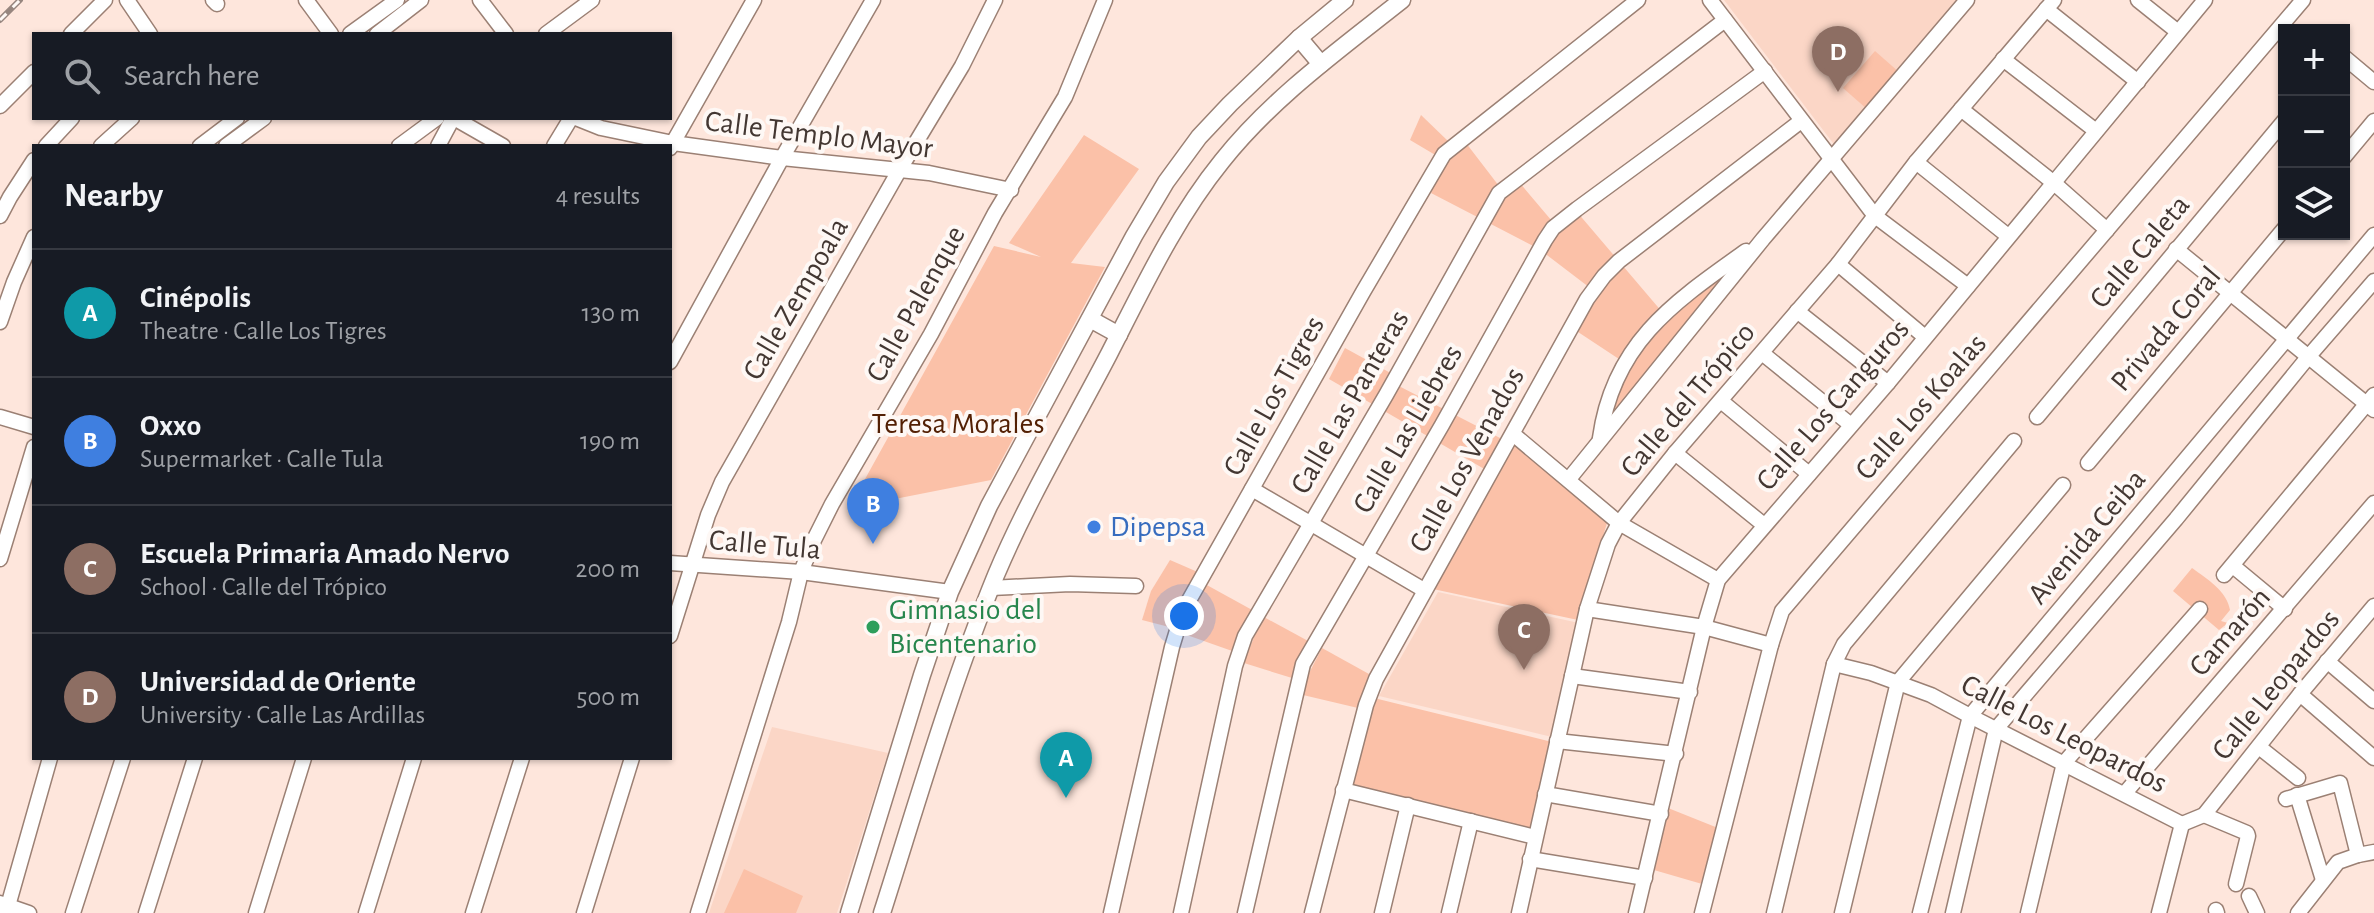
<!DOCTYPE html>
<meta charset="utf-8">
<style>
body{margin:0;font-family:"Alegreya Sans",sans-serif;background:#242831;color:#f1f3f6}
.controls{position:absolute;right:24px;top:24px;display:grid;overflow:hidden;border-radius:0px;box-shadow:0 2px 6px #0004}
.controls button{width:72px;height:72px;display:grid;place-items:center;padding:0;border:0;border-bottom:2px solid #363941;background:#171b24;color:#f1f3f6;font:40px sans-serif}
.you{position:absolute;left:1184px;top:616px;width:28px;height:28px;margin:-20px;border:6px solid #fff;border-radius:50%;background:#1a73e8;box-shadow:0 0 0 12px #1a73e833}
.badge{display:grid;place-items:center;width:52px;height:52px;border-radius:50%;background:#7c3aed;color:#fff;font-size:26px;font-weight:700}
.pin{position:absolute;translate:-50% -66px;filter:drop-shadow(0 2px 4px #0008)}
.pin::after{content:'';position:absolute;top:42px;width:28px;height:24px;background:inherit;clip-path:polygon(0 0,100% 0,50% 100%)}
.list{margin:0;padding:0;list-style:none}
h2{display:flex;justify-content:space-between;align-items:center;height:104px;margin:0;padding:0 32px;font-size:34px}
h2 small{font-size:26px;font-weight:400;color:#9ea1a6}
.list li{display:grid;grid-template-columns:52px 1fr auto;gap:24px;align-items:center;box-sizing:border-box;height:128px;padding:0 32px;border-top:2px solid #363941}
.list b{display:block;font-size:30px;white-space:nowrap}
.list p{margin:0;font-size:26px;white-space:nowrap;color:#9ea1a6}
.list em{font-size:26px;font-style:normal;color:#9ea1a6}
.icon{flex:none;width:44px;height:44px;fill:none;stroke:currentColor;stroke-width:2;stroke-linecap:round;stroke-linejoin:round}
.map{position:relative;flex:none;width:2374px;height:913px;overflow:hidden}
.search{position:absolute;background:#171b24;box-shadow:0 2px 6px #0004;left:32px;top:32px;width:640px;height:88px;display:flex;align-items:center;gap:20px;box-sizing:border-box;padding:0 28px;border-radius:0px;color:#9ea1a6;font-size:30px}
.panel{position:absolute;background:#171b24;box-shadow:0 2px 6px #0004;left:32px;top:144px;width:640px;height:616px;border-radius:0px}
.map>svg:first-child{display:block}
</style>
<div class="map">
<svg width="2374" height="913" viewBox="0 0 2374 913">
<rect width="100%" height="100%" fill="#fee6dc"/>
<!-- built -->
<g fill="#fbd6c6">
<polygon points="1724,0 1961,0 1836,147"/>
<polygon points="1438,592 1579,623 1552,737 1379,696"/>
<polygon points="772,727 888,753 837,913 709,913"/>
</g>
<!-- green -->
<g fill="#fbc1a8">
<polygon points="1875,51 1900,73 1868,110 1843,88"/>
<polygon points="1421,115 1449,142 1437,156 1410,140"/>
<polygon points="1084,135 1139,169 1071,263 1105,267 991,480 849,508 994,246 1041,257 1009,243"/>
<polygon points="1466,143 1499,186 1519,182 1557,227 1577,212 1663,313 1735,268 1606,426 1628,365 1575,330 1598,294 1539,249 1431,193 1447,159"/>
<polygon points="1345,348 1396,376 1393,383 1502,439 1486,470 1329,379"/>
<polygon points="1514,443 1607,523 1578,620 1433,589"/>
<polygon points="1170,560 1200,573 1173,628 1142,620 1151,591"/>
<path d="M2192 568C2207 579 2227 591 2230 610L2221 621 2228 623 2219 630 2173 591Z"/>
<polygon points="1205,584 1254,611 1235,652 1184,634"/>
<polygon points="1262,616 1310,642 1292,678 1244,663"/>
<polygon points="1322,648 1369,674 1358,708 1303,695 1307,677"/>
<polygon points="1374,698 1552,742 1532,829 1353,786"/>
<polygon points="1663,806 1723,830 1709,886 1647,868"/>
<polygon points="744,869 803,896 796,913 724,913"/>
</g>
<g fill="none" stroke-linecap="round" stroke-linejoin="round">
<defs>
<g id="minor">
<polyline points="127,0 150,34"/>
<polyline points="213,0 217,4"/>
<polyline points="306,0 331,34"/>
<polyline points="480,0 506,34"/>
<polyline points="1710,0 1875,216 1968,286"/>
<polyline points="2138,0 2178,32"/>
<polyline points="2046,9 2138,82"/>
<polyline points="71,34 105,0"/>
<polyline points="350,34 397,0"/>
<polyline points="377,34 421,0"/>
<polyline points="546,34 592,0"/>
<polyline points="2344,57 2374,82"/>
<polyline points="2003,59 2096,131"/>
<polyline points="0,106 34,72"/>
<polyline points="1961,109 2054,183 2107,230"/>
<polyline points="454,118 503,146"/>
<polyline points="576,118 601,128 673,143 782,158 929,173 1011,190"/>
<polyline points="46,146 72,118"/>
<polyline points="101,146 132,118"/>
<polyline points="200,146 237,118"/>
<polyline points="226,146 264,118"/>
<polyline points="399,146 437,118"/>
<polyline points="438,146 453,118"/>
<polyline points="554,146 571,118"/>
<polyline points="670,148 754,0"/>
<polyline points="2344,157 2374,121"/>
<polyline points="1916,162 2008,236"/>
<polyline points="0,216 10,197 34,160"/>
<polyline points="2176,249 2374,410"/>
<polyline points="1838,264 1925,337"/>
<polyline points="1797,311 1888,383"/>
<polyline points="0,322 14,282 34,237"/>
<polyline points="1762,353 1851,425"/>
<polyline points="670,362 782,158 873,0"/>
<polyline points="1721,401 1809,474"/>
<polyline points="0,417 34,427"/>
<polyline points="2037,417 2284,121"/>
<polyline points="1513,434 1619,523 1718,580"/>
<path d="M1600 438C1613 343 1674 302 1746 251"/>
<polyline points="1675,453 1764,525"/>
<polyline points="2088,463 2284,229"/>
<polyline points="1569,479 1763,239 1967,0"/>
<polyline points="1252,489 1424,590"/>
<polyline points="0,559 34,447"/>
<polyline points="670,563 801,572 950,592"/>
<polyline points="2233,566 2285,609"/>
<polyline points="2224,575 2374,395"/>
<polyline points="991,588 1070,584 1136,586"/>
<polyline points="1587,609 1704,627 1771,645"/>
<polyline points="670,636 708,515 722,482 900,169 962,66 995,0"/>
<polyline points="2327,661 2374,701"/>
<polyline points="1834,664 1871,673 1931,695 1970,716 2182,824"/>
<polyline points="1572,676 1690,692"/>
<polyline points="2300,694 2374,758"/>
<polyline points="1557,741 1676,754"/>
<polyline points="2259,747 2298,778"/>
<polyline points="1343,790 1535,837"/>
<polyline points="2125,793 2374,503"/>
<polyline points="1545,794 1661,814"/>
<polyline points="2297,795 2323,880"/>
<polyline points="2286,799 2340,783 2358,855"/>
<polyline points="2204,815 2247,833 2248,836 2236,884"/>
<polyline points="2182,824 2204,815 2300,694 2374,606"/>
<polyline points="1530,859 1645,878"/>
<polyline points="2249,896 2257,913"/>
<polyline points="0,903 29,913"/>
<polyline points="2216,910 2217,913"/>
<polyline points="6,913 50,758"/>
<polyline points="73,913 123,758"/>
<polyline points="146,913 195,758"/>
<polyline points="256,913 304,758"/>
<polyline points="366,913 414,758"/>
<polyline points="473,913 522,758"/>
<polyline points="584,913 632,758"/>
<polyline points="698,913 789,622 801,572 814,540 832,504 931,334 995,213 1065,97 1105,0"/>
<polyline points="1111,913 1172,647 1183,611 1363,292 1444,154 1638,0"/>
<polyline points="1181,913 1235,666 1245,636 1386,395 1499,193 1725,20"/>
<polyline points="1245,913 1303,664 1442,425 1545,240 1553,228 1577,209 1765,71"/>
<polyline points="1312,913 1366,705 1376,679 1587,299 1604,276 1619,261 1801,121"/>
<polyline points="1382,913 1408,805"/>
<polyline points="1449,913 1471,821"/>
<polyline points="1519,913 1587,609 1608,544 1619,523 1675,453 1838,264 1916,162 2054,0"/>
<polyline points="1636,913 1704,627 1718,580 1888,383 2205,0"/>
<polyline points="1702,913 1771,645 1782,611 2303,0"/>
<polyline points="1774,913 1834,664 1844,644 2014,441"/>
<polyline points="1842,913 1898,682 2063,485"/>
<polyline points="1920,913 1970,716 2374,235"/>
<polyline points="1953,913 1996,729 2176,519 2309,356 2374,281"/>
<polyline points="2028,913 2064,763 2200,609"/>
<polyline points="2159,913 2182,824"/>
<polyline points="2298,913 2338,862 2358,855 2374,852"/>
</g>
<g id="major">
<polyline points="1299,38 1321,64"/>
<polyline points="1090,319 1119,335"/>
<polyline points="849,913 922,675 950,592 989,506 1134,236 1166,182 1199,137 1230,104 1299,38 1345,0"/>
<path d="M882 913C918 800 951 685 996 575 1028 499 1071 427 1109 354 1143 288 1175 219 1222 161 1272 98 1339 50 1402 0"/>
</g>
</defs>
<!-- minor casing -->
<use href="#minor" stroke="#9b8074" stroke-width="17"/>
<!-- major casing -->
<use href="#major" stroke="#9b8074" stroke-width="19"/>
<!-- minor -->
<use href="#minor" stroke="#fff" stroke-width="14"/>
<!-- major -->
<use href="#major" stroke="#fff" stroke-width="16"/>
<defs>
<polyline id="rail" points="0,20 20,0"/>
</defs>
<!-- rail casing -->
<use href="#rail" stroke="#97867f" stroke-width="6"/>
<!-- rail -->
<use href="#rail" stroke="#fef8f5" stroke-width="3" stroke-dasharray="9" stroke-linecap="butt"/>
</g>
<!-- markers -->
<circle fill="#3f7fe0" stroke="#fef8f5" stroke-width="3" cx="1094" cy="527" r="8"/>
<circle fill="#2e9e5b" stroke="#fef8f5" stroke-width="3" cx="873" cy="627" r="8"/>
<g text-anchor="middle" dominant-baseline="central" stroke-width="8" stroke-linejoin="round" paint-order="stroke">
<!-- street labels -->
<g font-size="30" fill="#433732" stroke="#fef8f5">
<text transform="translate(819 135) rotate(7)">Calle Templo Mayor</text>
<text transform="translate(2140 252) rotate(-50)">Calle Caleta</text>
<text transform="translate(796 299) rotate(-60)">Calle Zempoala</text>
<text transform="translate(916 304) rotate(-61)">Calle Palenque</text>
<text transform="translate(2166 329) rotate(-50)">Privada Coral</text>
<text transform="translate(1274 396) rotate(-61)">Calle Los Tigres</text>
<text transform="translate(1688 400) rotate(-50)">Calle del Trópico</text>
<text transform="translate(1350 402) rotate(-60)">Calle Las Panteras</text>
<text transform="translate(1833 405) rotate(-49)">Calle Los Canguros</text>
<text transform="translate(1921 407) rotate(-49)">Calle Los Koalas</text>
<text transform="translate(1408 429) rotate(-60)">Calle Las Liebres</text>
<text transform="translate(1467 460) rotate(-61)">Calle Los Venados</text>
<text transform="translate(2087 537) rotate(-50)">Avenida Ceiba</text>
<text transform="translate(765 545) rotate(5)">Calle Tula</text>
<text transform="translate(2230 632) rotate(-49)">Camarón</text>
<text transform="translate(2276 685) rotate(-51)">Calle Leopardos</text>
<text transform="translate(2064 734) rotate(27)">Calle Los Leopardos</text>
</g>
<!-- park labels -->
<g font-size="30" fill="#532004" stroke="#fef8f5">
<text x="958" y="424">Teresa Morales</text>
</g>
<!-- shop labels -->
<g font-size="30" fill="#366cbe" stroke="#fef8f5" text-anchor="start">
<text x="1110" y="527">Dipepsa</text>
</g>
<!-- leisure labels -->
<g font-size="30" fill="#27864d" stroke="#fef8f5" text-anchor="start">
<text x="889" y="610">Gimnasio del<tspan x="889" dy="34">Bicentenario</tspan></text>
</g>
</g>
</svg>
<div class="controls">
<button>+</button>
<button>−</button>
<button><svg class="icon" aria-label="layers" viewBox="0 0 24 24"><path d="M12 4l9 5-9 5-9-5zM3 14l9 5 9-5"/></svg></button>
</div>
<div class="you"></div>
<div class="pin badge" style="left:1066px;top:798px;background:#0f9aa8">A</div>
<div class="pin badge" style="left:873px;top:544px;background:#3f7fe0">B</div>
<div class="pin badge" style="left:1524px;top:670px;background:#8d6e63">C</div>
<div class="pin badge" style="left:1838px;top:92px;background:#8d6e63">D</div>
<div class="search"><svg class="icon" aria-label="search" viewBox="0 0 24 24"><circle cx="10" cy="10" r="6"/><path d="M15 15l6 6"/></svg>Search here</div>
<section class="panel">
<h2>Nearby<small>4 results</small></h2>
<ul class="list">
<li><span class="badge" style="background:#0f9aa8">A</span><div><b>Cinépolis</b><p>Theatre · Calle Los Tigres</p></div><em>130 m</em></li>
<li><span class="badge" style="background:#3f7fe0">B</span><div><b>Oxxo</b><p>Supermarket · Calle Tula</p></div><em>190 m</em></li>
<li><span class="badge" style="background:#8d6e63">C</span><div><b>Escuela Primaria Amado Nervo</b><p>School · Calle del Trópico</p></div><em>200 m</em></li>
<li><span class="badge" style="background:#8d6e63">D</span><div><b>Universidad de Oriente</b><p>University · Calle Las Ardillas</p></div><em>500 m</em></li>
</ul>
</section>
</div>
